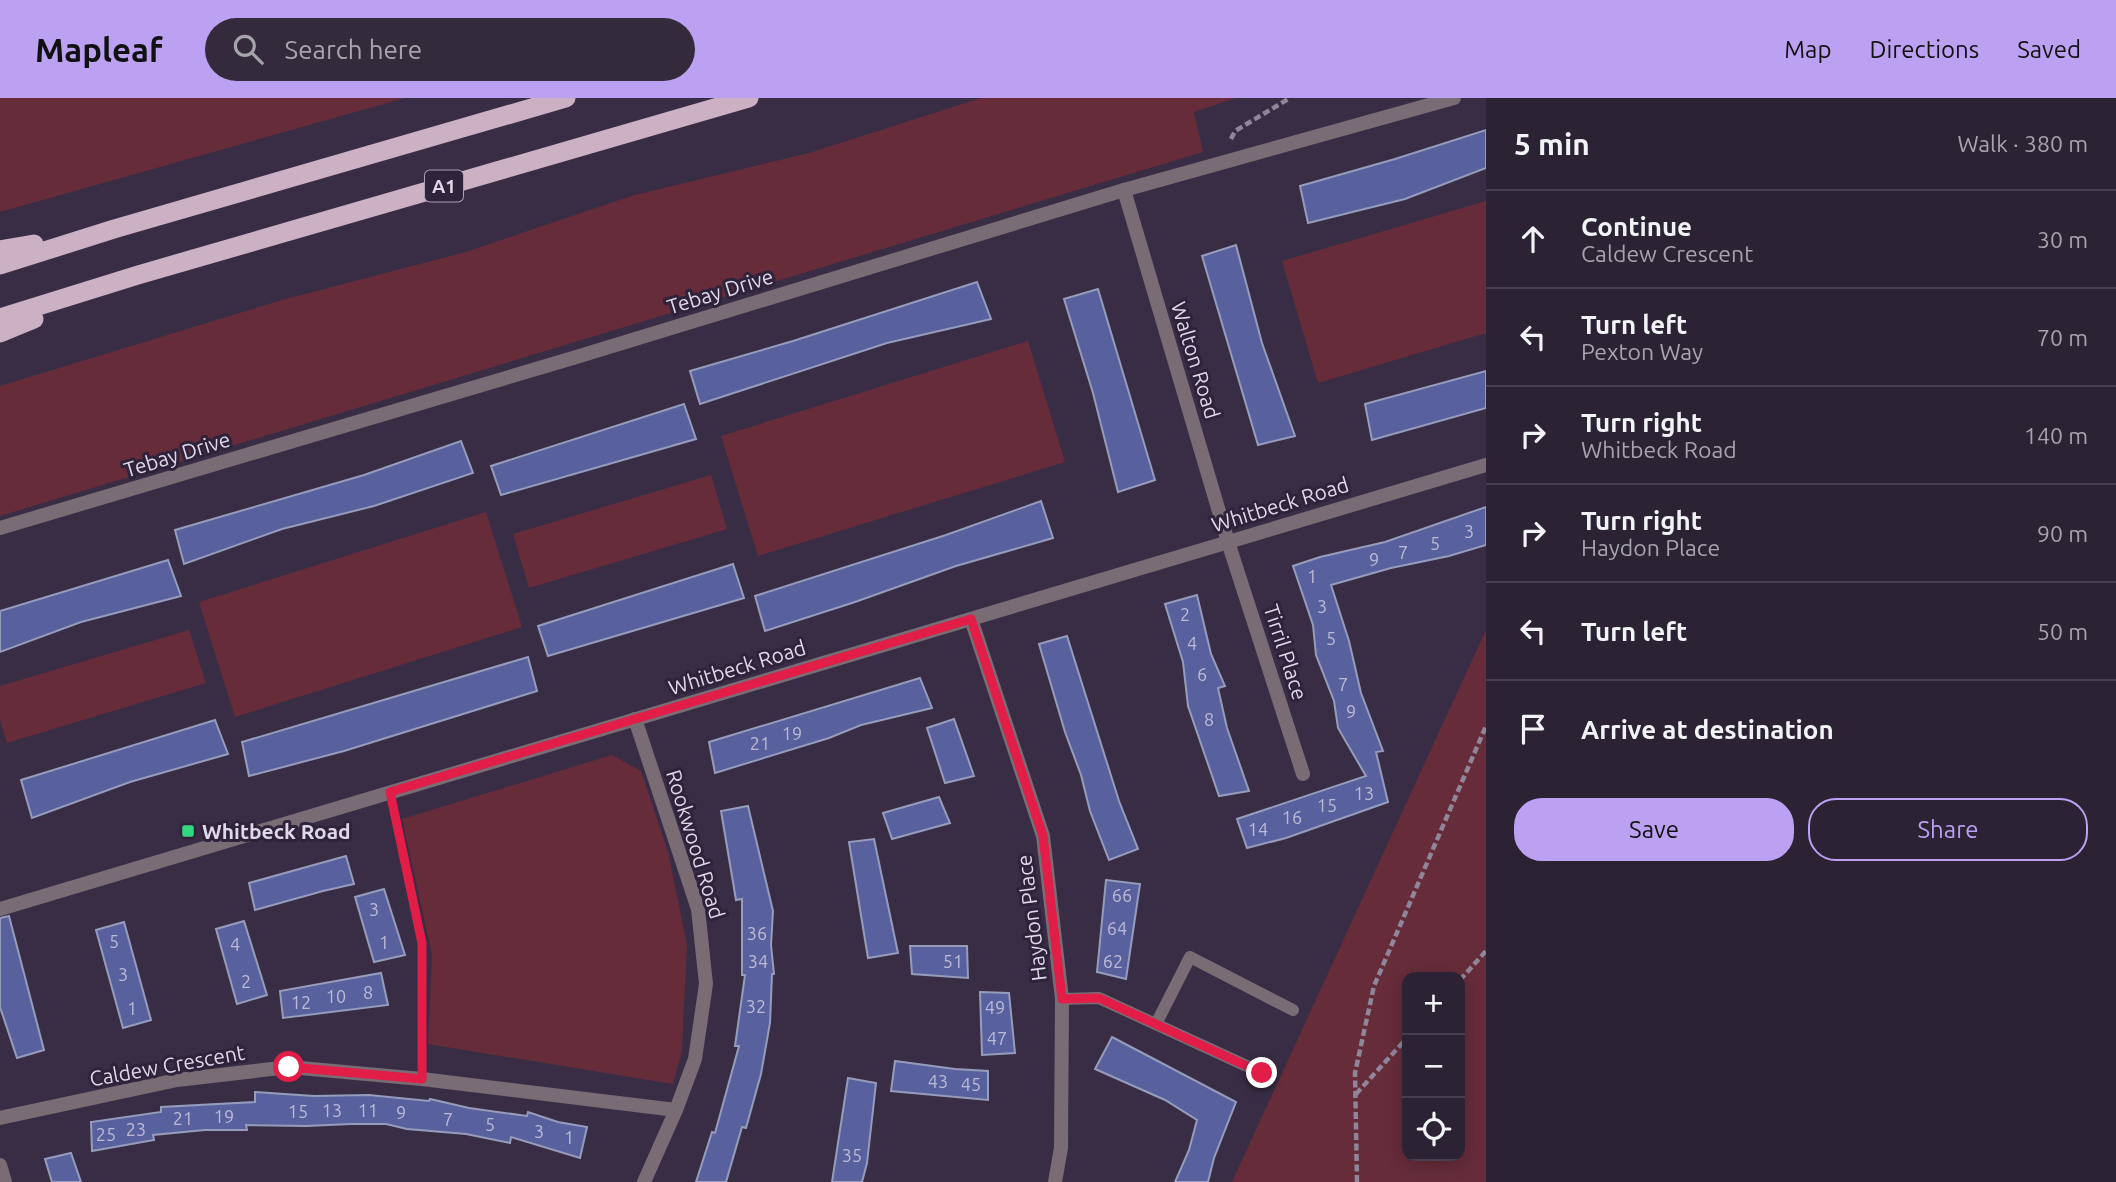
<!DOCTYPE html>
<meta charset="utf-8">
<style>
body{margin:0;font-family:Ubuntu,sans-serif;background:#332a3c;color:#f1f3f6}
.controls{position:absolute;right:21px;bottom:21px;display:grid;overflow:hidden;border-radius:14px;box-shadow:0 4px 18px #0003}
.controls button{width:63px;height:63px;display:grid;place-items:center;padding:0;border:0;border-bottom:2px solid #473f4f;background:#2b2234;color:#f1f3f6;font:35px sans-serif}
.stop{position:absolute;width:21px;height:21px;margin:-16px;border:5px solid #e11d48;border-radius:50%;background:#fff}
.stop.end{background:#e11d48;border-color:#fff;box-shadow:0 2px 7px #0008}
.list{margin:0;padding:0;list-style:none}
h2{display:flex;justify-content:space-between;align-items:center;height:91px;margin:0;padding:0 28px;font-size:30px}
h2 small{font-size:23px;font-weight:400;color:#a6a4ac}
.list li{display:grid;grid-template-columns:46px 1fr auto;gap:21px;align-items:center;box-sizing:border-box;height:98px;padding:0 28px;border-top:2px solid #473f4f}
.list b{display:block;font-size:26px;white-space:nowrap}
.list p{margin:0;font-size:23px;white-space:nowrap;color:#a6a4ac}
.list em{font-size:23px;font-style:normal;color:#a6a4ac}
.actions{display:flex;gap:14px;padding:21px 28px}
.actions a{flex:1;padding:16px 0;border:2px solid #bca0f2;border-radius:28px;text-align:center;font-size:24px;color:#bca0f2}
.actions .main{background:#bca0f2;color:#111}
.icon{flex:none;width:38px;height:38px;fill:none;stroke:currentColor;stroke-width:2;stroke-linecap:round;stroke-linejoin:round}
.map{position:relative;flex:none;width:1486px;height:1084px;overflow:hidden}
header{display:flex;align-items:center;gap:42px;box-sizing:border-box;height:98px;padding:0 35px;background:#bca0f2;color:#111}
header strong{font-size:33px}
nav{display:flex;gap:38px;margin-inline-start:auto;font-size:24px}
.search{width:490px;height:63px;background:#332a3c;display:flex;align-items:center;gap:18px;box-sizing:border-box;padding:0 24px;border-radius:38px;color:#a6a4ac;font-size:26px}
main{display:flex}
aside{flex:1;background:#2b2234}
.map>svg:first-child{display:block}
</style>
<header>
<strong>Mapleaf</strong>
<div class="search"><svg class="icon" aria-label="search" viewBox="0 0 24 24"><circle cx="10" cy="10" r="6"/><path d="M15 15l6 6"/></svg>Search here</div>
<nav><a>Map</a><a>Directions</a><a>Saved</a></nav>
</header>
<main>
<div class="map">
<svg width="1486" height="1084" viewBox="0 0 1486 1084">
<rect width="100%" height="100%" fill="#392d45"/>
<!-- green -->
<g fill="#662c3a" fill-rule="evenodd">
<polygon points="0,0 405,0 0,114"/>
<polygon points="981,0 1236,0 1194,14 1203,54 0,418 0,288 282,202 466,154 631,98 809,55"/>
<polygon points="1486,103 1486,235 1318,285 1282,163"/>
<polygon points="1028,243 1065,364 758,458 721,338"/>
<polygon points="711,377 727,431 529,490 513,436"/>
<polygon points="486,414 522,529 235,619 199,504"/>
<polygon points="189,532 206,585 7,645 0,622 0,588"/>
<path d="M1486 532V1084H1232ZM1407 879H1460V1058H1407Z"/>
<polygon points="612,657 641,673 668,754 687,847 682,952 673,986 428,946 432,857 402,721"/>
</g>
<!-- building -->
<g fill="#58619d" stroke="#969cbb" stroke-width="2">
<polygon points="1486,32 1486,70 1405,101 1308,125 1300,88 1395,61"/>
<polygon points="1236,147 1262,245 1295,338 1258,347 1202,158"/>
<polygon points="977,184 991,221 887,245 700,306 690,273 793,243"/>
<polygon points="1098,191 1155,382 1118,394 1093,295 1064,201"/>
<polygon points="1486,273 1486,310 1372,342 1365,306"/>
<polygon points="684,306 696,341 501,397 491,368"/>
<polygon points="461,343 473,375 374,408 282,431 184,466 175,432 364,377"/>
<polygon points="1041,403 1053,440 956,468 855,504 765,533 755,498 946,437"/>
<polygon points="1486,409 1486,447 1449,458 1391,470 1331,487 1349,543 1361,595 1383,653 1376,654 1388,704 1286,740 1247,750 1237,721 1366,678 1338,630 1334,603 1316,557 1313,527 1293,468 1320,459 1385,444"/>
<polygon points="168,462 181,498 81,524 0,554 0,513"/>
<polygon points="733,466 744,500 548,558 538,528"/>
<polygon points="1197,497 1211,556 1225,588 1218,590 1227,630 1249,693 1219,698 1188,608 1183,564 1165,506"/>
<polygon points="1067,538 1119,703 1138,751 1109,762 1090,713 1081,677 1065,634 1039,546"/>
<polygon points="528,559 537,593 344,653 249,678 242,644"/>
<polygon points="920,580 932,610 861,627 829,640 715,675 709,644"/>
<polygon points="954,621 974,678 945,685 927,630"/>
<polygon points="215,622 228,656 130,684 32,720 21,682"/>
<polygon points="939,699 950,725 892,741 883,715"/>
<polygon points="748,708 773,813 771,847 774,876 772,876 770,925 761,976 746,1030 742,1029 726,1084 696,1084 712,1034 715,1035 739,948 735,948 745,877 742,877 742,801 736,802 721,713"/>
<polygon points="874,741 898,855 868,860 849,744"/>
<polygon points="346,758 354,786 323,793 255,812 249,785"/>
<polygon points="1106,782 1140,786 1126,881 1097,874"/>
<polygon points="384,791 405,857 374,864 355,799"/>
<polygon points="9,818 44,952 17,960 0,909 0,820"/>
<polygon points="244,823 267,897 237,906 216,831"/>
<polygon points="124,824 151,922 123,930 96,832"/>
<polygon points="910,848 967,848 968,880 912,876"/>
<polygon points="381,875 388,907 283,920 280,893"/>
<polygon points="980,894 1009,895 1015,955 982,957"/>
<polygon points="1112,939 1236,1004 1214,1060 1208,1084 1175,1084 1189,1052 1197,1022 1165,1002 1095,971"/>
<polygon points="895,963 955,971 988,973 988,1002 891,993"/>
<polygon points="848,980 876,985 867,1065 862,1084 832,1084"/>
<polygon points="255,994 314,998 369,997 429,1003 430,1001 469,1010 527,1018 528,1014 558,1024 587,1029 580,1060 511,1039 510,1045 466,1036 407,1031 386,1026 351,1026 306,1028 246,1027 247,1032 205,1032 153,1037 154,1042 92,1053 91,1024 161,1014 161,1009 255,1004"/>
<polygon points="71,1055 81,1084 52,1084 45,1061"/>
</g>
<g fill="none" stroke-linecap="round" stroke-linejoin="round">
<!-- path -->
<g stroke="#8f8699" stroke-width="4.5" stroke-dasharray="7 3.5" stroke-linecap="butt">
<polyline points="1231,41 1235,33 1290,0"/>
<polyline points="394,712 422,845 422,960"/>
<polyline points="1460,882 1486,853"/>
<polyline points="1356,996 1407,940"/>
<polyline points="1357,1084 1355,975 1374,888 1486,628"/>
</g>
<!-- service -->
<g stroke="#796c75" stroke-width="12">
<polyline points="1062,901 1099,900 1262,975"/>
<polyline points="1156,926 1190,859 1293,912"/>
</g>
<!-- minor -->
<g stroke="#796c75" stroke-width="14">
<polyline points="1124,92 1228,444 1303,676"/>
<polyline points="0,430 573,260 1124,92 1454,0"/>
<polyline points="971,521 1043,738 1062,901 1061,1050 1055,1084"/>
<polyline points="635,621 698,811 706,886 695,961 676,1012 644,1084"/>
<polyline points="0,811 1486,367"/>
<polyline points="0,1020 177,982 289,969 422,981 676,1012"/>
<polyline points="0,1067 5,1084"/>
</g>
<!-- trunk -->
<g stroke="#ccb0c4" stroke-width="19">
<polyline points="0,152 34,146"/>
<polyline points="0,167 114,131 566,0"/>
<polyline points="0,220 138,177 749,0"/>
<polyline points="0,235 34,221"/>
</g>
</g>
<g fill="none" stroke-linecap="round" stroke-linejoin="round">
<!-- route -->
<polyline stroke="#e11d48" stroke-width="9" points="289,969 422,981 422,845 390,694 971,521 1043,738 1062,901 1099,900 1262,975"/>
</g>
<!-- markers -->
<rect fill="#34d881" stroke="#2e233b" stroke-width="2.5" x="181" y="726" width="14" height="14" rx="3.5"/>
<g text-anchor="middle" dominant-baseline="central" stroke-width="6" stroke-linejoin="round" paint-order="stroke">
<!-- number labels -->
<g font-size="18" fill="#bdbad5">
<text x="1469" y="433">3</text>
<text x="1435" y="445">5</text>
<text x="1403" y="454">7</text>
<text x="1374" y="461">9</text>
<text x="1312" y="478">1</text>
<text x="1322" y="508">3</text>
<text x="1185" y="516">2</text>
<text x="1331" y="540">5</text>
<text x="1192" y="545">4</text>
<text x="1202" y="576">6</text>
<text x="1343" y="586">7</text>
<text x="1351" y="613">9</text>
<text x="1209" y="621">8</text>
<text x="792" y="635">19</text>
<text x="760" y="645">21</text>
<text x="1364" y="695">13</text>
<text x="1327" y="707">15</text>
<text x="1292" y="719">16</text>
<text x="1258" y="731">14</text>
<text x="1122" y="797">66</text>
<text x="374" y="811">3</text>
<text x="1117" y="830">64</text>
<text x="757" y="835">36</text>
<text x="114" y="843">5</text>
<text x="384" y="844">1</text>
<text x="235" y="846">4</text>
<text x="758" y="863">34</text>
<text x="953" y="863">51</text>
<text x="1113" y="863">62</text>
<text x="123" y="876">3</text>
<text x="246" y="883">2</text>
<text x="368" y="894">8</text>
<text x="336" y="898">10</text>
<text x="301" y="904">12</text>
<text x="756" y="908">32</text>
<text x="995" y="909">49</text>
<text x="132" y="910">1</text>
<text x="997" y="940">47</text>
<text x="938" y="983">43</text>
<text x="971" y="986">45</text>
<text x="332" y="1012">13</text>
<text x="368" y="1012">11</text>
<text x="298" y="1013">15</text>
<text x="401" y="1014">9</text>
<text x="224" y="1018">19</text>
<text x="183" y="1020">21</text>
<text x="448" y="1021">7</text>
<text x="490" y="1026">5</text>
<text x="136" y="1031">23</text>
<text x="539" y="1033">3</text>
<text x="106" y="1036">25</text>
<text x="569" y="1039">1</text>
<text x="852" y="1057">35</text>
</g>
<!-- shield labels -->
<rect fill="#2e233b" stroke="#aaa2b4" stroke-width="2" x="425" y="72.5" width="38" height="31" rx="5"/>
<g font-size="19" font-weight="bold" fill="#dfd8e8">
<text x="444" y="88">A1</text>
</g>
<!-- street labels -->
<g font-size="21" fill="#dfd8e8" stroke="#2e233b">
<text transform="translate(720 193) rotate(-17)">Tebay Drive</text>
<text transform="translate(1196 262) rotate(73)">Walton Road</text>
<text transform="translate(177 356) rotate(-17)">Tebay Drive</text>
<text transform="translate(1280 406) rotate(-17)">Whitbeck Road</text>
<text transform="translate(1286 554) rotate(72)">Tirril Place</text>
<text transform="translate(737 569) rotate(-17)">Whitbeck Road</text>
<text transform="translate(696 746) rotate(73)">Rookwood Road</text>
<text transform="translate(1031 820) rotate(-97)">Haydon Place</text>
<text transform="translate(167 967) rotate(-10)">Caldew Crescent</text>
</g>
<!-- poi labels -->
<g font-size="21" font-weight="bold" fill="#dfd8e8" stroke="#2e233b" text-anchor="start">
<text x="202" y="733">Whitbeck Road</text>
</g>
</g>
</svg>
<div class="controls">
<button>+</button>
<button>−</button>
<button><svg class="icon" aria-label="locate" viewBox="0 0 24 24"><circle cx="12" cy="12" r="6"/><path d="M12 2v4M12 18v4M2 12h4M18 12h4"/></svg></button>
</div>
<div class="stop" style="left:289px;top:969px"></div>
<div class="stop end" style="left:1262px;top:975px"></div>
</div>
<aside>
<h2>5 min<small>Walk · 380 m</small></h2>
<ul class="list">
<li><svg class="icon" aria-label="ahead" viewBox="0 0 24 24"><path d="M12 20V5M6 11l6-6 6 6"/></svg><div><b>Continue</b><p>Caldew Crescent</p></div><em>30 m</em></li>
<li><svg class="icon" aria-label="left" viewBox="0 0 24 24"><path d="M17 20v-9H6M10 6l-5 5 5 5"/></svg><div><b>Turn left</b><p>Pexton Way</p></div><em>70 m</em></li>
<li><svg class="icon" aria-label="right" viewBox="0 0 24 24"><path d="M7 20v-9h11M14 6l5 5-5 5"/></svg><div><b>Turn right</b><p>Whitbeck Road</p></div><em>140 m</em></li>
<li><svg class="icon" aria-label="right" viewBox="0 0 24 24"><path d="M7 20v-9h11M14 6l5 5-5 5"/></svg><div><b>Turn right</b><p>Haydon Place</p></div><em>90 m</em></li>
<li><svg class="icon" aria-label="left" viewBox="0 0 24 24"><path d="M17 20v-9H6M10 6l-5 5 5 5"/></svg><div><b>Turn left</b></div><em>50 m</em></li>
<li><svg class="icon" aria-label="arrive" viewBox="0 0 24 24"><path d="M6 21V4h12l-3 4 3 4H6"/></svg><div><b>Arrive at destination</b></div></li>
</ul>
<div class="actions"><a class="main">Save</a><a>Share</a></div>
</aside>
</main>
